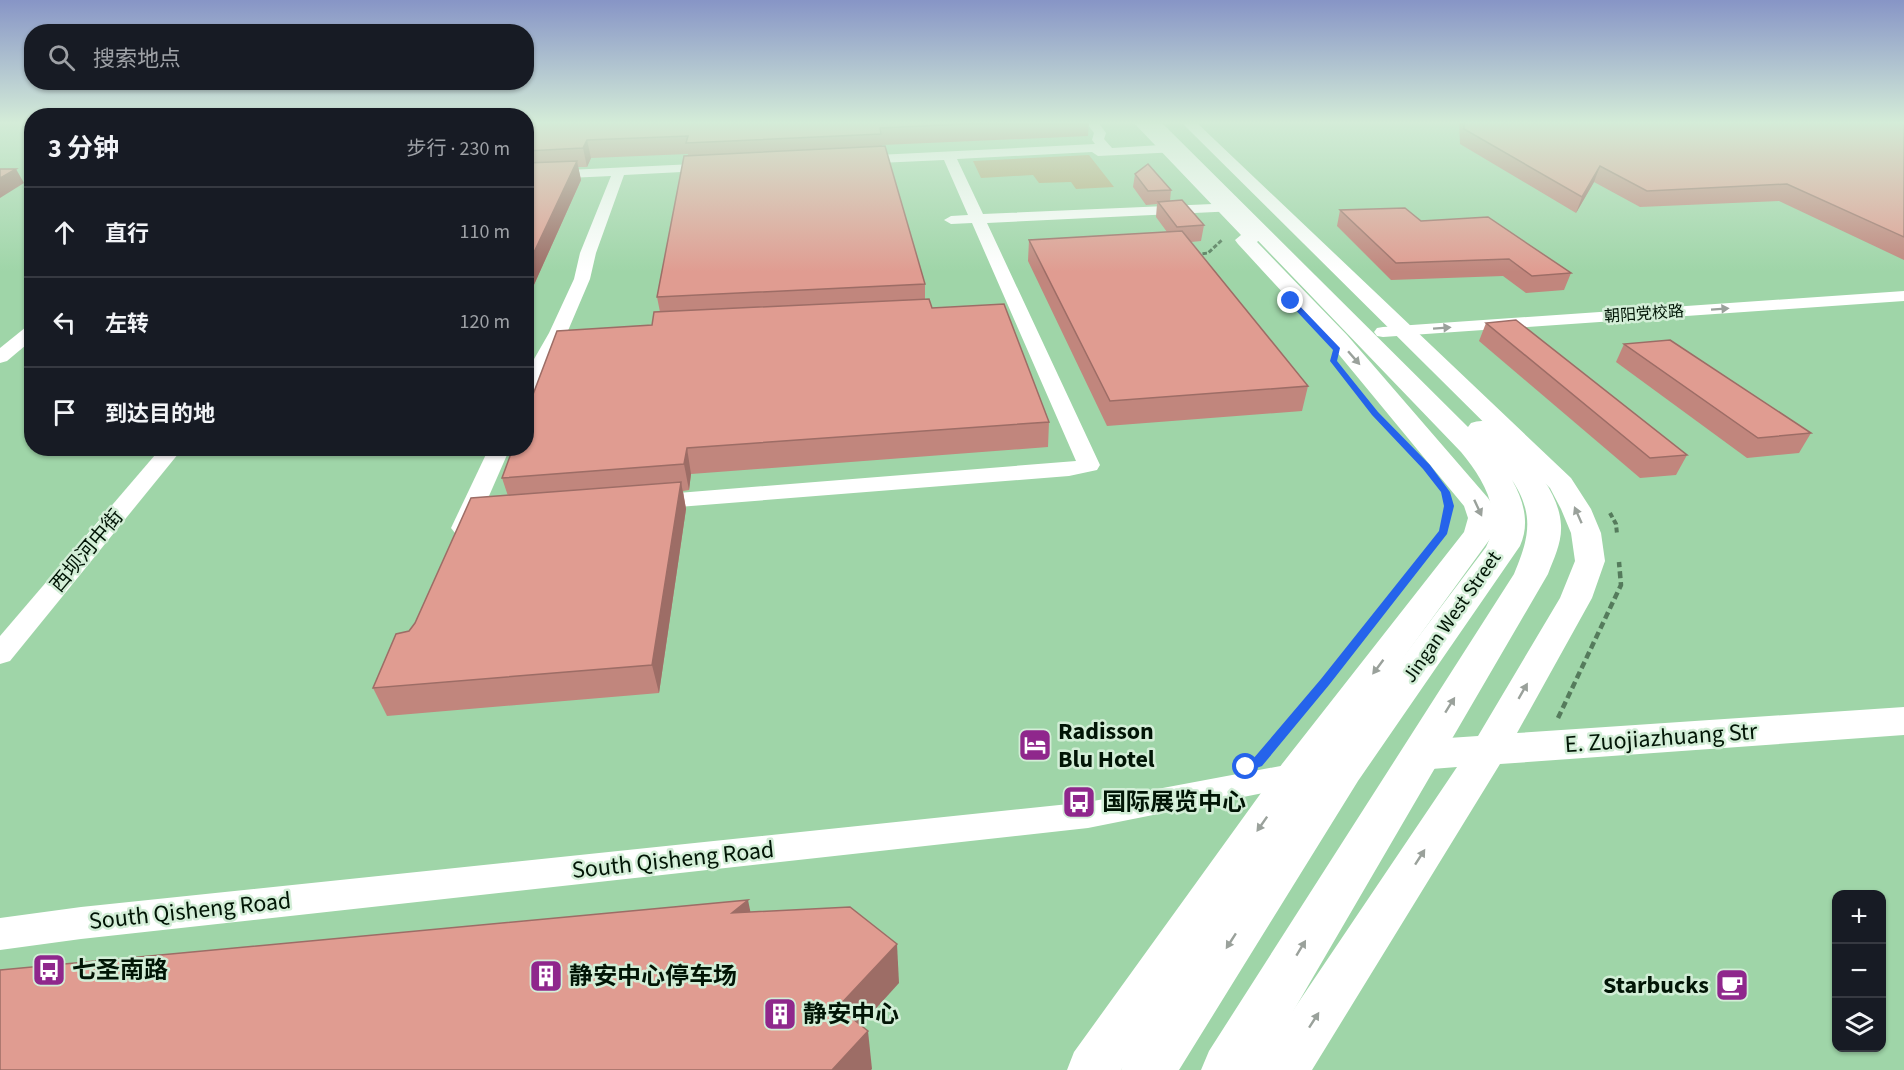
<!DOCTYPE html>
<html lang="zh">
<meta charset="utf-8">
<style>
body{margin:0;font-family:"Source Sans 3","Noto Sans SC",sans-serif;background:#20242c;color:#f1f3f6}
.controls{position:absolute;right:18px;bottom:18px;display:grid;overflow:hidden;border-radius:12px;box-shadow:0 2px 4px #0004}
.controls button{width:54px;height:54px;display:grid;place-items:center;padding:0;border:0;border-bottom:2px solid #363941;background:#171b24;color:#f1f3f6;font:30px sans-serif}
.stop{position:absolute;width:18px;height:18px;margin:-14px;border:4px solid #2563eb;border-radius:50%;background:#fff}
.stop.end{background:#2563eb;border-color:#fff;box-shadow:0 2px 6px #0008}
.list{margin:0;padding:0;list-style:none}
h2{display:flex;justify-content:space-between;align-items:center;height:78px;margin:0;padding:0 24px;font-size:26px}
h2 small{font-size:20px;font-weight:400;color:#9ea1a6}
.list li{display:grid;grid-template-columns:39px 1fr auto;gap:18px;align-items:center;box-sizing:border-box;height:90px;padding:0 24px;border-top:2px solid #363941}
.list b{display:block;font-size:22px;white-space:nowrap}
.list em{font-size:20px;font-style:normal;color:#9ea1a6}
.icon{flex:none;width:33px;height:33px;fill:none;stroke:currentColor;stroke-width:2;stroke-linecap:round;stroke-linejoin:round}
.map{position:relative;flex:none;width:1904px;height:1070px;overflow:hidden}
.search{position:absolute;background:#171b24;box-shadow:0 2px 4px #0004;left:24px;top:24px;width:510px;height:66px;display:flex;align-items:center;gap:15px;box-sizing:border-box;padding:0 21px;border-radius:24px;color:#9ea1a6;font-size:22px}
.panel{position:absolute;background:#171b24;box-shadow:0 2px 4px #0004;left:24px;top:108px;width:510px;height:348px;border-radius:24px}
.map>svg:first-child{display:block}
</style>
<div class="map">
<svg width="1904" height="1070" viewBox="0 0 1904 1070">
<rect width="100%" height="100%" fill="#9fd5a8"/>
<!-- green -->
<polygon fill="#b6a577" points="1089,155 1114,187 1076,189 1071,182 1039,183 1033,175 981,178 973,161"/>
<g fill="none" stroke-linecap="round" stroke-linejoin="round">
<!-- path-far2 -->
<polyline stroke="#557b5c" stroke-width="3" stroke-dasharray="4.5 2" stroke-linecap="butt" points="1200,258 1200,254 1208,253 1222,240"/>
<!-- path-far1 -->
<g stroke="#557b5c" stroke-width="4" stroke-dasharray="5 3" stroke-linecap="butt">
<polyline points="1610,513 1616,524 1617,534"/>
<polyline points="1429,551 1444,532 1449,507"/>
</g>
<!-- path -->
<g stroke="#557b5c" stroke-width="4.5" stroke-dasharray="7 4" stroke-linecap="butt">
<polyline points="1558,718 1621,585 1619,562"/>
<polyline points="1263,756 1430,549"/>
</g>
<!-- minor -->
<g fill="#fff" fill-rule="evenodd">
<polygon points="1086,122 1098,122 1106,133 1104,139 1112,148 1177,144 1183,148 1177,152 1098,156 1092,152 957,159 983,214 1236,203 1243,207 1236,211 987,223 1100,465 1097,470 1069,476 653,509 645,507 641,502 645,497 653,495 1076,461 972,223 951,224 944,220 951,216 968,215 944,160 857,164 851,160 857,156 1095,144 1092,140 1094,133"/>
<polygon points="715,163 722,167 720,170 624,175 596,253 590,279 567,333 536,392 533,396 526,398 526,373 549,333 574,279 580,253 611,176 526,180 526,172"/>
<polygon points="1904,291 1904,301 1383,337 1377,336 1374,332 1377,328 1383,327"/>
<polygon points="32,326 32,340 7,361 0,363 0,348 26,327"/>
<polygon points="161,448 183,448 10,661 0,664 0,636"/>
<polygon points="489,448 510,448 475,528 471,533 463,535 455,533 451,528"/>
<polygon points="1302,762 1313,765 1318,774 1313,783 1088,828 81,939 0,950 0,918 81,907 1088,802"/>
</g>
<!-- tertiary -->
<g fill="#fff" fill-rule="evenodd">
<path d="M1133 122H1148L1260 233 1262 237 1257 242 1347 335 1488 498C1498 512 1499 525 1490 539L1310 786 1121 1070H1067L1074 1052 1282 764 1464 532 1468 518 1464 506 1331 345 1238 244 1235 240 1241 235Z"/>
<polygon points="1181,122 1196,122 1571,478 1591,509 1601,533 1605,561 1592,598 1517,733 1904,707 1904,735 1500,764 1312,1070 1258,1070 1265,1052 1457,767 1419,770 1406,766 1400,755 1406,744 1419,740 1478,736 1560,598 1575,561 1571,533 1561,509 1550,488"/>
</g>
<!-- secondary -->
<path fill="#fff" fill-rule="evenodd" d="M1144 122H1161L1468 427 1471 423C1477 421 1482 420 1489 422 1495 425 1501 432 1506 437 1529 460 1559 490 1561 525 1562 543 1554 558 1548 574L1259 1070H1201L1209 1051 1514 574C1529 538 1535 515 1512 480 1524 501 1530 524 1520 546L1358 781 1179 1070H1121L1129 1051 1328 757 1486 547C1504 512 1483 479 1461 452Z"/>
</g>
<!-- wall -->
<g fill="#c1867d">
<polygon points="526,122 1089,122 1088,136 882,145 925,284 925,300 932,308 1049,422 1048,447 691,474 689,490 683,491 686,509 659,693 387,716 373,688 409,631 508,496 502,478 652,325 660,312 657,297 688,154 591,158 587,167 578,167 581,180 533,287 526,287"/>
<polygon points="1459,122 1904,122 1904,260 1779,201 1640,207 1594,182 1576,213 1460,144"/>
<polygon points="32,134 32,146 29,145 24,136"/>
<polygon points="1135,174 1171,190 1170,201 1204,225 1201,241 1191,242 1308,386 1302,411 1107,426 1028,261 1029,240 1167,232 1156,217 1157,204 1146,205 1133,187"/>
<polygon points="1340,210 1421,221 1571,273 1564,290 1526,293 1503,276 1391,280 1337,226"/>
<polygon points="1486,323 1687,455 1676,475 1640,478 1479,341"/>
<polygon points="1624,344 1811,433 1799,453 1747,458 1616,362"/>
</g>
<!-- shaded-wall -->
<g fill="#9d6d66">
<polygon points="587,140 591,158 587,167 583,148"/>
<polygon points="577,161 581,180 533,287 528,265"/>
<polygon points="1600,166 1594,182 1576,213 1582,197"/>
<polygon points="16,169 24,183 0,198 0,178"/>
<polygon points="687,448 691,474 689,490 684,464"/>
<polygon points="681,482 686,509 659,693 652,665"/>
<polygon points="748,900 756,939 732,913"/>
<polygon points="897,944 899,983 843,1045 838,1007"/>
<polygon points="868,1031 872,1069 871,1070 832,1070"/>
</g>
<!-- building -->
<g fill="#e09c91" stroke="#9d6d66" stroke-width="1.5">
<polygon points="526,122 1007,122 880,128 881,134 686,143 688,136 587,140 583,148 526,151"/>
<polygon points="1464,122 1904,122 1904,237 1787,184 1647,191 1600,166 1582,197 1464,129"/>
<polygon points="32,134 32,138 24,136"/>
<polygon points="885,146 925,284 657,297 684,156"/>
<polygon points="577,161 528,265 526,265 526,163"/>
<polygon points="1148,164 1171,190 1148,191 1135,174"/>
<polygon points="0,169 16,169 0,178"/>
<polygon points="1182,200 1204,225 1177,227 1158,202"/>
<polygon points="1405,208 1421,221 1488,217 1571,273 1532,276 1509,259 1396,263 1340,210"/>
<polygon points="1182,231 1308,386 1110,401 1029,240"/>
<polygon points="929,299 932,308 1004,304 1049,422 687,448 684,464 502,478 513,448 526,448 526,413 557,331 652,325 654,312"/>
<polygon points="1516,320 1687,455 1650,458 1486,323"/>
<polygon points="1670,340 1811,433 1758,438 1624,344"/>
<polygon points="681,482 652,665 373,688 396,634 409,631 415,623 471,498"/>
<polygon points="748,900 732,913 850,907 897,944 838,1007 868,1031 832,1070 0,1070 0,970"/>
</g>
<!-- one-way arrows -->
<defs><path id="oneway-solid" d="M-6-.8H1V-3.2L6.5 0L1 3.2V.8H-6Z" transform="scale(1.5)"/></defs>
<g fill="#9aa19b">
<use href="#oneway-solid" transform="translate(1720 309) rotate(-4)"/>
<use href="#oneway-solid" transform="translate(1442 328) rotate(-4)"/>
<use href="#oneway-solid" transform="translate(1354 358) rotate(49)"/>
<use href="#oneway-solid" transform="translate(1478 508) rotate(65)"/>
<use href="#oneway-solid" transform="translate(1578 515) rotate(-114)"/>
<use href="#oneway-solid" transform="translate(1378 667) rotate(127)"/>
<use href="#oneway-solid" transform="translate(1523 691) rotate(-60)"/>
<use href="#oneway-solid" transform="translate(1450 705) rotate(-58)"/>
<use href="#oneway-solid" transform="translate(1262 824) rotate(125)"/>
<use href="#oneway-solid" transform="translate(1420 857) rotate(-57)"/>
<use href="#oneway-solid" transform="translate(1231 941) rotate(123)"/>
<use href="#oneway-solid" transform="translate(1301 948) rotate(-59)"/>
<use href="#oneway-solid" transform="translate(1314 1020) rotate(-57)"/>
</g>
<!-- sky -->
<linearGradient id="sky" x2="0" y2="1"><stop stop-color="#8795c6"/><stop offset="0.45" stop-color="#d4ecd8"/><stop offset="1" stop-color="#d4ecd8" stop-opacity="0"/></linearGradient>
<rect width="1904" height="272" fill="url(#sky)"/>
<!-- route -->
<polygon fill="#2563eb" points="1289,300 1294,300 1340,348 1337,361 1378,412 1430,465 1450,492 1454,506 1447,534 1329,685 1262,766 1246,772 1240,767 1241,764 1253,759 1321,679 1439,531 1444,506 1441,492 1423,469 1372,415 1330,361 1333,350 1289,303"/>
<!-- icons -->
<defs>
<symbol id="hotel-square" viewBox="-11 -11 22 22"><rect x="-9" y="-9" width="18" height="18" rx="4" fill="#8f278c" stroke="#d3eed7"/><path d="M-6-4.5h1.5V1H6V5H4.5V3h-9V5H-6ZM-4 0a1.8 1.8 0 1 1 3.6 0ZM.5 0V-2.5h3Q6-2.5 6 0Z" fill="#fff"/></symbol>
<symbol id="bus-square" viewBox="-11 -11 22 22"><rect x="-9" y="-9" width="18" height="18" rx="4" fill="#8f278c" stroke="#d3eed7"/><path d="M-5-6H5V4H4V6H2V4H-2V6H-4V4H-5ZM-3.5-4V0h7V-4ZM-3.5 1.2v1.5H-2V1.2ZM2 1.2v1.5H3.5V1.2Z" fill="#fff"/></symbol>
<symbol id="building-square" viewBox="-11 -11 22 22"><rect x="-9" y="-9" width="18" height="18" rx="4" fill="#8f278c" stroke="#d3eed7"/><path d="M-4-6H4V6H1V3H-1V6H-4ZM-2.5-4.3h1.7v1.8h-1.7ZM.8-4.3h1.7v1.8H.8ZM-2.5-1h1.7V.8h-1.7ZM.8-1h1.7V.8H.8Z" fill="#fff"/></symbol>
<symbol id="cafe-square" viewBox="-11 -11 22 22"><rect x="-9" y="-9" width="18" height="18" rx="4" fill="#8f278c" stroke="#d3eed7"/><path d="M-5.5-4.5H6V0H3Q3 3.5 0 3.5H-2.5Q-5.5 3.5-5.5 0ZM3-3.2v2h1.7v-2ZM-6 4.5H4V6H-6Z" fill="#fff"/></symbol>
</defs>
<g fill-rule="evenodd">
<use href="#hotel-square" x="1016" y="726" width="38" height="38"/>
<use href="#bus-square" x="1060" y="783" width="38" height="38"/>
<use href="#bus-square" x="30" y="951" width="38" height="38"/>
<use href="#building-square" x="527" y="957" width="38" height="38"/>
<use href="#cafe-square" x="1713" y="966" width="38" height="38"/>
<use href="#building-square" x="761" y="995" width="38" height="38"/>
</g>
<g text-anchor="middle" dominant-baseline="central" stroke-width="5" stroke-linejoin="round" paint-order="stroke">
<!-- far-street labels -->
<g font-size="16" fill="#021506" stroke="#d3eed7">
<text transform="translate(1644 314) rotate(-4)">朝阳党校路</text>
</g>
<!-- street labels -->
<g font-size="20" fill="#021506" stroke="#d3eed7">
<text transform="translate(87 551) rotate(-50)">西坝河中街</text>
<text transform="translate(1452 617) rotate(-55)">Jingan West Street</text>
</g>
<!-- near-poi labels -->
<g font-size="24" font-weight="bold" fill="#021506" stroke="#d3eed7" text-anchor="start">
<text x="1058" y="731">Radisson<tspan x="1058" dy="28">Blu Hotel</tspan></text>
<text x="1102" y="802">国际展览中心</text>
<text x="72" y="970">七圣南路</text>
<text x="569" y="976">静安中心停车场</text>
<text x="1709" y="985" text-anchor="end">Starbucks</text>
<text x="803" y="1014">静安中心</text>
</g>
<!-- near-street labels -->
<g font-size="24" fill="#021506" stroke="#d3eed7">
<text transform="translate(1661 738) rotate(-4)">E. Zuojiazhuang Str</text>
<text transform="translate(673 860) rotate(-6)">South Qisheng Road</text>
<text transform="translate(190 911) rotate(-6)">South Qisheng Road</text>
</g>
</g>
</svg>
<div class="controls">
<button>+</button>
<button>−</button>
<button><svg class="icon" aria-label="layers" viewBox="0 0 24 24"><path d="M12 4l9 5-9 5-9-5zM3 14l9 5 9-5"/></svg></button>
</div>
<div class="stop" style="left:1246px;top:767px"></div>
<div class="stop end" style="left:1291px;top:301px"></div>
<div class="search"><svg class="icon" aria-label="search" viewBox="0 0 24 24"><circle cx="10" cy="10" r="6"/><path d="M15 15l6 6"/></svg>搜索地点</div>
<section class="panel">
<h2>3 分钟<small>步行 · 230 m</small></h2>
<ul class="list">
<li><svg class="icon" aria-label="ahead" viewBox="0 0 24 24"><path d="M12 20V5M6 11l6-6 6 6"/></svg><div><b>直行</b></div><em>110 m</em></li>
<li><svg class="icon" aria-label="left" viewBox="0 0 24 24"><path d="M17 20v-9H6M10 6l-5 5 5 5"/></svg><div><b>左转</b></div><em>120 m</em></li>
<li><svg class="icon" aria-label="arrive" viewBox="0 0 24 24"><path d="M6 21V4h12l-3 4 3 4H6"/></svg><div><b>到达目的地</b></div></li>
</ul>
</section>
</div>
